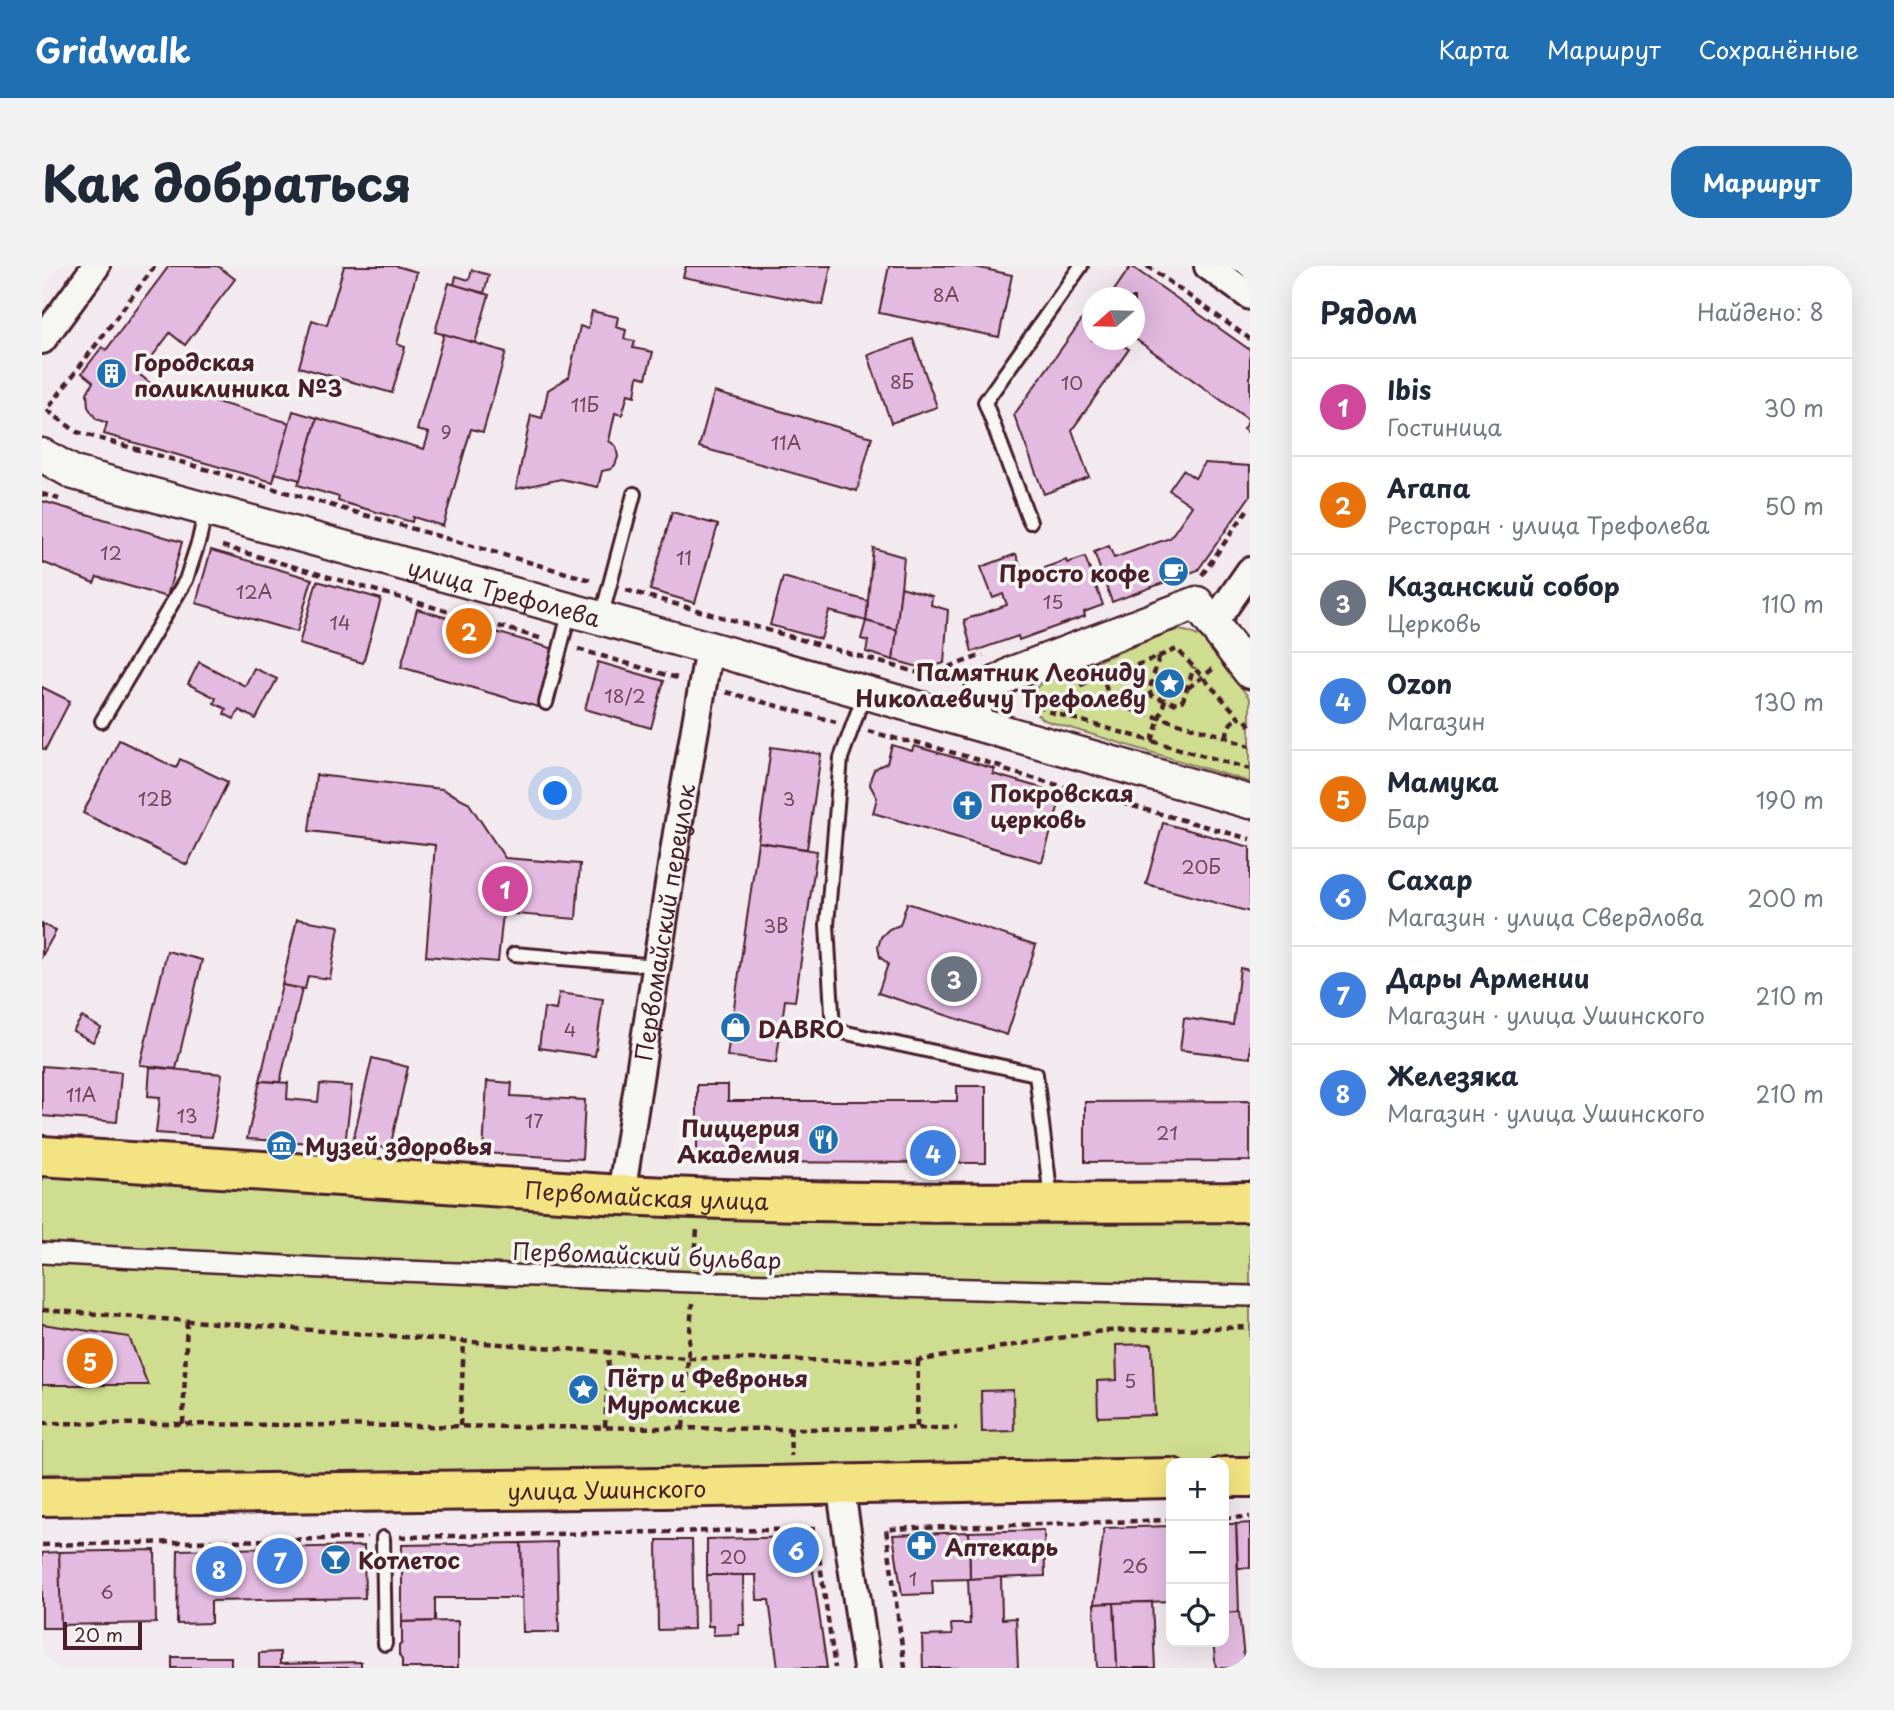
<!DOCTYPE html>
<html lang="ru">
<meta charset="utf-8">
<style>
body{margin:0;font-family:"Playpen Sans",sans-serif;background:#f2f2f3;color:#1f2937}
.controls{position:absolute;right:21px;bottom:21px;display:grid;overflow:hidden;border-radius:14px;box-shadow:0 7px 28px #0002}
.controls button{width:63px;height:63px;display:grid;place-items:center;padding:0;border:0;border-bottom:2px solid #e0e1e3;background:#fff;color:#1f2937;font:35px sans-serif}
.compass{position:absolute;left:1040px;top:21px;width:63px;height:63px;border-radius:50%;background:#fff;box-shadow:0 7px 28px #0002;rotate:250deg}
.scale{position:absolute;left:21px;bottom:18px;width:79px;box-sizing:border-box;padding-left:7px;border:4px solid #4a1f2b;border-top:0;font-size:19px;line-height:24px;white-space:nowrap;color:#4a1f2b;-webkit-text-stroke:5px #f6f6f2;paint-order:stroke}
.you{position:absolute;left:514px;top:528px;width:24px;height:24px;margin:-18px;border:5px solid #fff;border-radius:50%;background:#1a73e8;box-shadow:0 0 0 10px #1a73e833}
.badge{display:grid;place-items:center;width:46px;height:46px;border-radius:50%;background:#1f6fb2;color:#fff;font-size:23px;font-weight:700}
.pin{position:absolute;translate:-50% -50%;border:4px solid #fff;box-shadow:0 2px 7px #0006}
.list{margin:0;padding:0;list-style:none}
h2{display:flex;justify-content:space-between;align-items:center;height:91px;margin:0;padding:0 28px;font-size:30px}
h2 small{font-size:23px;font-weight:400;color:#747a83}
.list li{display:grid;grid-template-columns:46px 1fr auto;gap:21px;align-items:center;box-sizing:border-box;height:98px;padding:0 28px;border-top:2px solid #e0e1e3}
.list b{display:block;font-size:26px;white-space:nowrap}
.list p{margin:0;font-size:23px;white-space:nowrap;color:#747a83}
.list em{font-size:23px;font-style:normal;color:#747a83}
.icon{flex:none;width:38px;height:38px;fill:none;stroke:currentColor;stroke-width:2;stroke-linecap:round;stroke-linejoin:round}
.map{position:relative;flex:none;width:1208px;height:1402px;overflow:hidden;border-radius:28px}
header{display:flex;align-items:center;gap:42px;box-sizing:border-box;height:98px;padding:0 35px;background:#1f6fb2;color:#fff}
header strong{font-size:33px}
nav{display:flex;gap:38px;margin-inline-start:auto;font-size:24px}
.intro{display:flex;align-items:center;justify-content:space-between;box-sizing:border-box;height:168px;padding:0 42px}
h1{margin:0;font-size:49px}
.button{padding:18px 32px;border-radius:28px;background:#1f6fb2;color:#fff;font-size:24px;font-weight:700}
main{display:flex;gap:42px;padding:0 42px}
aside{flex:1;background:#fff;border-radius:28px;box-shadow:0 7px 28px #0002}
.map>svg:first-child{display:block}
</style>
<header>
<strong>Gridwalk</strong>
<nav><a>Карта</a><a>Маршрут</a><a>Сохранённые</a></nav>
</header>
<div class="intro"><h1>Как добраться</h1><a class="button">Маршрут</a></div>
<main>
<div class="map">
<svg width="1208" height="1402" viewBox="0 0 1208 1402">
<rect width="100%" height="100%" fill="#f2eaee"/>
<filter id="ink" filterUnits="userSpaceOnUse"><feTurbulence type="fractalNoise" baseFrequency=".0143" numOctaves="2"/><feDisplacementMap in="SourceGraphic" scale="14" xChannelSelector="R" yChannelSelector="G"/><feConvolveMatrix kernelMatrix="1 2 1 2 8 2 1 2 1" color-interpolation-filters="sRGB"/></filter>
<g filter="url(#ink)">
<!-- green -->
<g fill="#cfdd90" stroke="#8c7e5e" stroke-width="2">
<path d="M1137 364 1147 366 1158 371 1167 380 1208 433V516L1005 455C987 447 984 432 998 418L1128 366Z"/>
<polygon points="0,897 1208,942 1208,1201 1182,1197 1129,1197 1129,1201 0,1208"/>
</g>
<!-- building -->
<g fill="#e3bae0" stroke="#4a1f2b" stroke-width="2">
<polygon points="127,0 176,0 193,13 143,79 128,67 97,108 108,117 248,157 231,216 62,168 65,157 54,153 46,141 45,127 51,116 40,107 60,81 64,84"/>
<polygon points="302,0 354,0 375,6 355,78 363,81 350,127 257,101 270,54 285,59"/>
<polygon points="644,0 789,0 781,39 641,11"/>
<polygon points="847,0 929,0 970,9 957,71 837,47"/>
<polygon points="1089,0 1208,84 1208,168 1201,163 1207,154 1092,72 1092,32 1067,32"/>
<polygon points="430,4 447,9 442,27 412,19 414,10 427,14"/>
<polygon points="407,17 447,29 433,77 393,66"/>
<polygon points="550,45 576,51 574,61 584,64 582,73 593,75 591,82 611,86 604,112 596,110 593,130 586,128 580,149 573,147 567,175 574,180 576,191 573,199 569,203 560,205 556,221 519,213 474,223 489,149 500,152 506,124 527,111 538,60 546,63"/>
<polygon points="1042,51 1049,56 1050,54 1050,74 1088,74 1083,81 1087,83 1030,164 1047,211 1002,228 972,149"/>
<polygon points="402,68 464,86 441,166 429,163 401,260 371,251 370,256 296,235 297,231 256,219 275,152 382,183 387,167 375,164"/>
<polygon points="871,73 895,141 849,157 826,89"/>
<polygon points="672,126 830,171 815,225 657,181"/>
<polygon points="251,145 275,152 258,214 233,207"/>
<polygon points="1163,197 1208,200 1208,230 1156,304 1070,336 1052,286 1067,280 1072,292 1128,272 1150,240 1127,224 1141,204 1153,212"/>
<polygon points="0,235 140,276 125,331 55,311 52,317 0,296"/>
<polygon points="630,246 676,259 653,337 608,324"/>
<polygon points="831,282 862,291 855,364 824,355"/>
<polygon points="169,284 270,313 255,366 154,337"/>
<polygon points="974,288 982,309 1024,294 1025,297 1043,291 1061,339 1042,346 1043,350 977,374 976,370 930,386 922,354 965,339 961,328 951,332 939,301"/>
<polygon points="741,311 826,335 824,355 787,345 779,373 728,359"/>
<polygon points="275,315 339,333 321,397 257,378"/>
<polygon points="859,321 890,330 889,339 906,344 902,397 884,403 851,394"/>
<polygon points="375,343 512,383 496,441 359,401"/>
<polygon points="824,355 855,364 851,394 824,386 826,375 819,373"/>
<polygon points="157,396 203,420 212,402 235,413 214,453 197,444 192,453 182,448 184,443 172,437 174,432 146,418"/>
<polygon points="556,396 622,415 609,462 543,443"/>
<polygon points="0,421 28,435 3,484 0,482"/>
<polygon points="77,474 134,502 138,493 186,516 145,599 41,547"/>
<polygon points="850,479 870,485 872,480 953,503 951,508 1020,528 1000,596 831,547 835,532 828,519 829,511 832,504 838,500 845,497"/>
<polygon points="729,481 779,488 765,583 716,576"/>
<polygon points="274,509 400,523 426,536 463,592 538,598 534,653 461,647 456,696 384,690 393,579 267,565"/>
<polygon points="1121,557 1208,581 1208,646 1104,618"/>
<polygon points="716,576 775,585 753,735 743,734 734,797 685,790"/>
<polygon points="865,637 994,679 965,769 836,727 846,698 838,691 836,681 839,671 847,663 858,659"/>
<polygon points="255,653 297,660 288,713 266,710 263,723 240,719"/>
<polygon points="0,658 14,665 0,690"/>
<polygon points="125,685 160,694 134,803 98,799"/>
<polygon points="1198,702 1208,704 1208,792 1138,784 1142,752 1191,759"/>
<polygon points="240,719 260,723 238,816 218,815"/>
<polygon points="517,727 561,733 553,790 497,782 502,742 514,744"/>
<polygon points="40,751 59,762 51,776 31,765"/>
<polygon points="330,792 366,801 348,882 310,879"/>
<polygon points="0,800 79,806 75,856 0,850"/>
<polygon points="108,801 180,808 170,871 114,867 118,831 106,830"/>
<polygon points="218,815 246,817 245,833 276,836 278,818 310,820 303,879 205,873"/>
<polygon points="445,815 470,817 469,830 543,834 540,893 441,887"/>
<polygon points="655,819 686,819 686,835 915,835 915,820 944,820 944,897 655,896"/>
<polygon points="1208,835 1208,895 1043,896 1043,836"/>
<polygon points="0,1058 87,1071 106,1119 0,1119"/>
<polygon points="1110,1078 1113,1149 1056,1151 1055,1115 1075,1114 1074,1079"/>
<polygon points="971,1124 972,1165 940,1166 939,1125"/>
<polygon points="1208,1257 1208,1302 1196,1302 1194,1258"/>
<polygon points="1182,1258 1194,1258 1197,1346 1182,1347"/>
<polygon points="1129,1260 1129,1335 1052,1338 1062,1262"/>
<polygon points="1002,1264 1003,1310 928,1313 927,1266"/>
<polygon points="927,1266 928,1313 890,1314 891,1328 860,1329 851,1269"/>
<polygon points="766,1271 785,1402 736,1402 727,1334 715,1334 714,1309 665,1309 665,1273"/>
<polygon points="615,1274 650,1274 652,1363 616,1364"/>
<polygon points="515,1276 517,1366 481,1366 479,1277"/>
<polygon points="479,1277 480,1332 393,1332 393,1355 360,1356 360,1279"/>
<polygon points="322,1280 323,1332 169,1335 169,1357 135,1358 136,1284"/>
<polygon points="113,1284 114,1357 18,1359 17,1286"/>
<polygon points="17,1286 19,1362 0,1362 0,1287"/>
<polygon points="665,1309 701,1309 702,1359 697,1359 697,1368 671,1369 671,1360 666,1360"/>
<polygon points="959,1311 960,1353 974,1352 976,1402 881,1402 880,1370 910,1369 909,1358 928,1358 926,1313"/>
<polygon points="1110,1336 1113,1402 1075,1402 1072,1337"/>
<polygon points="1072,1337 1075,1402 1055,1402 1052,1338"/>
<polygon points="1197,1346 1203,1402 1174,1402 1171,1376 1182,1376 1182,1347"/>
<polygon points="416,1355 416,1402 360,1402 360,1394 357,1389 357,1380 360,1377 360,1356"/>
<polygon points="238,1386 238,1398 319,1396 319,1402 217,1402 217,1387"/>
<rect x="130" y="1391" width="59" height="11"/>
</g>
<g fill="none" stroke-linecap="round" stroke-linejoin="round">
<defs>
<g id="service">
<polyline points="988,256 943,136 1039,0"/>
<polyline points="559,352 592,228"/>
<polyline points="823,426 799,492 785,659 791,764 994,808 1009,933"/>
<polyline points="504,437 528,344"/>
<polyline points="60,455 144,314 157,274 164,243"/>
<polyline points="472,688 615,700"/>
<polyline points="341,1272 343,1378"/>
</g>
<polyline id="pedestrian" points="0,987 281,1002 651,1016 1208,1030"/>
<g id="minor">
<polyline points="1166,0 1208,30"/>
<polyline points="0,74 54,0"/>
<polyline points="1171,358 1208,305"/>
<path id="s1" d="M579 929 635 567 667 382"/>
<polyline points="798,1218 825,1402"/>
</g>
<g id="tertiary">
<path id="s2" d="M0 189 32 207 667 382 1208 536"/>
<polyline points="928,456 939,426 973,406 1155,337 1208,406"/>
</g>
<g id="primary">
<path id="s3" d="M0 890 579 929C788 939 998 937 1208 936"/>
<polyline points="1182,1211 1208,1211"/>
<path id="s4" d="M0 1230 620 1222 1129 1212"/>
</g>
</defs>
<!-- service casing -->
<use href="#service" stroke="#4a1f2b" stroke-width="18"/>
<!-- pedestrian casing -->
<use href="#pedestrian" stroke="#4a1f2b" stroke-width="24"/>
<!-- minor casing -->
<use href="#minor" stroke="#4a1f2b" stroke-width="32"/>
<!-- tertiary casing -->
<use href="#tertiary" stroke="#4a1f2b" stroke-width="37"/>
<!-- primary casing -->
<use href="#primary" stroke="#4a1f2b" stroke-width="44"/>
<!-- path -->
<g stroke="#4a1f2b" stroke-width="4.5" stroke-dasharray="7 5" stroke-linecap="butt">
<polyline points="113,0 5,144 35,166 552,315"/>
<polyline points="1105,0 1208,73"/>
<polyline points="0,12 8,0"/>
<polyline points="0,228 17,233"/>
<polyline points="180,280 501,373"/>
<polyline points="1160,309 1208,240"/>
<polyline points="584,324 884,409 941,389"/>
<polyline points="536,383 635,412"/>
<polyline points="1117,391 1107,425 1110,430 1135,438 1141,434 1152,401"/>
<polyline points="1146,422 1172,402"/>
<polyline points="684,426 794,456"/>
<polyline points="988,430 1005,445 1208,503"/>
<path d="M1059 435C1066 428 1066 421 1060 413"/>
<path d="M1208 460 1204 454 1198 452 1135 383 1060 413H1053L1028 424 1029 428C1038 431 1048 436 1059 435L1185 471 1189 474 1208 480"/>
<polyline points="826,465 863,475 870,475 958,500 962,504 1208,573"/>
<path d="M1185 471C1185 461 1188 455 1198 452"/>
<polyline points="1110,475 1123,434"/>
<polyline points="653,995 655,962"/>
<polyline points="0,1044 646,1092 867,1096 1060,1065 1208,1061"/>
<polyline points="0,1157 748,1163 915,1162"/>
<polyline points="141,1158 145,1054"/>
<polyline points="418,1160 422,1075"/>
<polyline points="563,1161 567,1086"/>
<polyline points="875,1161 876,1095"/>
<polyline points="641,1162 650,1038"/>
<polyline points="748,1163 749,1190"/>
<polyline points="1182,1252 1208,1251"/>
<polyline points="358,1271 773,1263 793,1402"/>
<polyline points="0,1279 325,1272"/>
<polyline points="863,1402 844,1263 1129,1254"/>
</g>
<!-- service -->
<use href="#service" stroke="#f6f6f2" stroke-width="12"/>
<!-- pedestrian -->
<use href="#pedestrian" stroke="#f6f6f2" stroke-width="19"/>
<!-- minor -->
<use href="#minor" stroke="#f6f6f2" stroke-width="26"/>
<!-- tertiary -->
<use href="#tertiary" stroke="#f6f6f2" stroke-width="32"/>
<!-- primary -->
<use href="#primary" stroke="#f4e382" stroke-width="38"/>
</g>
</g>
<!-- icons -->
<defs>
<symbol id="building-disc" viewBox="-11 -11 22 22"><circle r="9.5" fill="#1f6fb2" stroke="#f6f6f2"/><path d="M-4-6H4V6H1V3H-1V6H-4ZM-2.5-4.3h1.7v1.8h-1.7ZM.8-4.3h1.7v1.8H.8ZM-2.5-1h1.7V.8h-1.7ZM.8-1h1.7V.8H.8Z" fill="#fff"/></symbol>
<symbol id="cafe-disc" viewBox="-11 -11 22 22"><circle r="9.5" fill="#1f6fb2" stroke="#f6f6f2"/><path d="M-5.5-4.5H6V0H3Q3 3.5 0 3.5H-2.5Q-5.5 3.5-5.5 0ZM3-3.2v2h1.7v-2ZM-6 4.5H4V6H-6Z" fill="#fff"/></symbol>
<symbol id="sight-disc" viewBox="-11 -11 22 22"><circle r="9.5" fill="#1f6fb2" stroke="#f6f6f2"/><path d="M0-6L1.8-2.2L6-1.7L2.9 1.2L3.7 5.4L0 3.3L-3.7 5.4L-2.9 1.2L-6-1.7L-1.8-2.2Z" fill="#fff"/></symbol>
<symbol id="church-disc" viewBox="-11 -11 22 22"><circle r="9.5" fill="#1f6fb2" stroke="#f6f6f2"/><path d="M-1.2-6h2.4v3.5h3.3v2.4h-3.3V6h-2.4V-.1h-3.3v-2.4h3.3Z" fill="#fff"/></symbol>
<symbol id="shop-disc" viewBox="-11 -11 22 22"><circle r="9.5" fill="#1f6fb2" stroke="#f6f6f2"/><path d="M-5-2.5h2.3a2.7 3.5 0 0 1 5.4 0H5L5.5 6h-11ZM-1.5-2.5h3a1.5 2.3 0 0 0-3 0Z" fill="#fff"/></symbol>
<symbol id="restaurant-disc" viewBox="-11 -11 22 22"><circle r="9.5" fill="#1f6fb2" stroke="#f6f6f2"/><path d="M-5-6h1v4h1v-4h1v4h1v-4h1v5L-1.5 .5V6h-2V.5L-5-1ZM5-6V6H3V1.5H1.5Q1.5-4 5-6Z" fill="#fff"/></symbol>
<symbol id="museum-disc" viewBox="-11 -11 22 22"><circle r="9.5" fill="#1f6fb2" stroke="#f6f6f2"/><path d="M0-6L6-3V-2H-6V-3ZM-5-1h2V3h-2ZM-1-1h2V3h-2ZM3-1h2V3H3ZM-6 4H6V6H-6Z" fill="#fff"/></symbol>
<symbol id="pharmacy-disc" viewBox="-11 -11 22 22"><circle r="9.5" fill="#1f6fb2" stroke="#f6f6f2"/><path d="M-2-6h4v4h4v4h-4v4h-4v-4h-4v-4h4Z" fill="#fff"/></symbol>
<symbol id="bar-disc" viewBox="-11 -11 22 22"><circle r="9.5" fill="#1f6fb2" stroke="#f6f6f2"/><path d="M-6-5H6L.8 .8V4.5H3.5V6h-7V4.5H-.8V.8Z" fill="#fff"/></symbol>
</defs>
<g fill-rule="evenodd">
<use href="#building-disc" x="52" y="90" width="35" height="35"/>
<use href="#cafe-disc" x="1114" y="288" width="35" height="35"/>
<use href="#sight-disc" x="1110" y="400" width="35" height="35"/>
<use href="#church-disc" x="908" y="522" width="35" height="35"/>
<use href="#shop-disc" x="676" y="744" width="35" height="35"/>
<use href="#restaurant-disc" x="764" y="856" width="35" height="35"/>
<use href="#museum-disc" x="222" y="862" width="35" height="35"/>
<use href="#sight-disc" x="524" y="1106" width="35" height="35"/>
<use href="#pharmacy-disc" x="862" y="1262" width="35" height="35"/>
<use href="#bar-disc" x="276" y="1276" width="35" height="35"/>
</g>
<g text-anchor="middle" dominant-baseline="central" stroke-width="7" stroke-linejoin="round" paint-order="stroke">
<!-- number labels -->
<g font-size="19" fill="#704658">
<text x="904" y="28">8А</text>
<text x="860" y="115">8Б</text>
<text x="1030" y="116">10</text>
<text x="543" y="138">11Б</text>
<text x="404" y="165">9</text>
<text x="744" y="176">11А</text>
<text x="69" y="286">12</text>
<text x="642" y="291">11</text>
<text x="212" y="325">12А</text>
<text x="1011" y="335">15</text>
<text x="298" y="356">14</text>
<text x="583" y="429">18/2</text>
<text x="113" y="532">12В</text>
<text x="747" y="532">3</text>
<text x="1159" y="600">20Б</text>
<text x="734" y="659">3В</text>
<text x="528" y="763">4</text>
<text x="39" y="828">11А</text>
<text x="145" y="849">13</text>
<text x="492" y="854">17</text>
<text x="1125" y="866">21</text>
<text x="1088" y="1114">5</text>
<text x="691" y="1290">20</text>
<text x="1093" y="1299">26</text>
<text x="871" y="1312">1</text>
<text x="65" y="1325">6</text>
</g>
<!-- poi labels -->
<g font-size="23" font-weight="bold" fill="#4a1f2b" stroke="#f6f6f2" text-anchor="start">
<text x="92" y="95">Городская<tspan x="92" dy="26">поликлиника №3</tspan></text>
<text x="1108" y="306" text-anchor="end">Просто кофе</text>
<text x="1104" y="405" text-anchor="end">Памятник Леониду<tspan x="1104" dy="26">Николаевичу Трефолеву</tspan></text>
<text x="948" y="526">Покровская<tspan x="948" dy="26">церковь</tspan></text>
<text x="716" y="762">DABRO</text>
<text x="758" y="861" text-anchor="end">Пиццерия<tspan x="758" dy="26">Академия</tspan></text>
<text x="263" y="879">Музей здоровья</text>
<text x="565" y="1111">Пётр и Февронья<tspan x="565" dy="26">Муромские</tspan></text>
<text x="903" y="1280">Аптекарь</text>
<text x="316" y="1293">Котлетос</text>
</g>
<!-- street labels -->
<g font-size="23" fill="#4a1f2b" stroke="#f6f6f2">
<text stroke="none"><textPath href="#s2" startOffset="483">улица Трефолева</textPath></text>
<text stroke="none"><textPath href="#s1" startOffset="276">Первомайский переулок</textPath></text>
<text stroke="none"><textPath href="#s3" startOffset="606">Первомайская улица</textPath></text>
<text transform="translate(605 989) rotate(2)">Первомайский бульвар</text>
<text stroke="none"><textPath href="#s4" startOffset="565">улица Ушинского</textPath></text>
</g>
</g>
</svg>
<div class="controls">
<button>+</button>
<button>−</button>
<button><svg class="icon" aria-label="locate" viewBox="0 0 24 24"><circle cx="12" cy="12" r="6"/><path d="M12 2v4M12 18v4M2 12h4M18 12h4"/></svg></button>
</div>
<svg class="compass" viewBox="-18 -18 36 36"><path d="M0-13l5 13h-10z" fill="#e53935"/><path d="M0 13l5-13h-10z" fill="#747a83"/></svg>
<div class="scale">20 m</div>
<div class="you"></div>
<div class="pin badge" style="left:463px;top:623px;background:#d1479c">1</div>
<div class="pin badge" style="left:427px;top:365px;background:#e8710a">2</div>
<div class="pin badge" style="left:912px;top:713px;background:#6b7280">3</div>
<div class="pin badge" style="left:891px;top:887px;background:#3f7fe0">4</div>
<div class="pin badge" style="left:48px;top:1095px;background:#e8710a">5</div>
<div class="pin badge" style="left:754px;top:1284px;background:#3f7fe0">6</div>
<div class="pin badge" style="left:238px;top:1295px;background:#3f7fe0">7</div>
<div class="pin badge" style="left:177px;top:1303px;background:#3f7fe0">8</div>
</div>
<aside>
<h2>Рядом<small>Найдено: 8</small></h2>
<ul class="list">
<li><span class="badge" style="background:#d1479c">1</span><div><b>Ibis</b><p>Гостиница</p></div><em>30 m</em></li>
<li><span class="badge" style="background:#e8710a">2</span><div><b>Агапа</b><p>Ресторан · улица Трефолева</p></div><em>50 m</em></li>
<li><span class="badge" style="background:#6b7280">3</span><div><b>Казанский собор</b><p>Церковь</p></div><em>110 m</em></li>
<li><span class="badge" style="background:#3f7fe0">4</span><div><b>Ozon</b><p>Магазин</p></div><em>130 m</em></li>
<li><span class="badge" style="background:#e8710a">5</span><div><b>Мамука</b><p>Бар</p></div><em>190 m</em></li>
<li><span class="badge" style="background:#3f7fe0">6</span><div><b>Сахар</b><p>Магазин · улица Свердлова</p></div><em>200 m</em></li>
<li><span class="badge" style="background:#3f7fe0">7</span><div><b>Дары Армении</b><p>Магазин · улица Ушинского</p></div><em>210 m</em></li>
<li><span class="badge" style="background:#3f7fe0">8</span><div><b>Железяка</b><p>Магазин · улица Ушинского</p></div><em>210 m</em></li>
</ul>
</aside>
</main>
